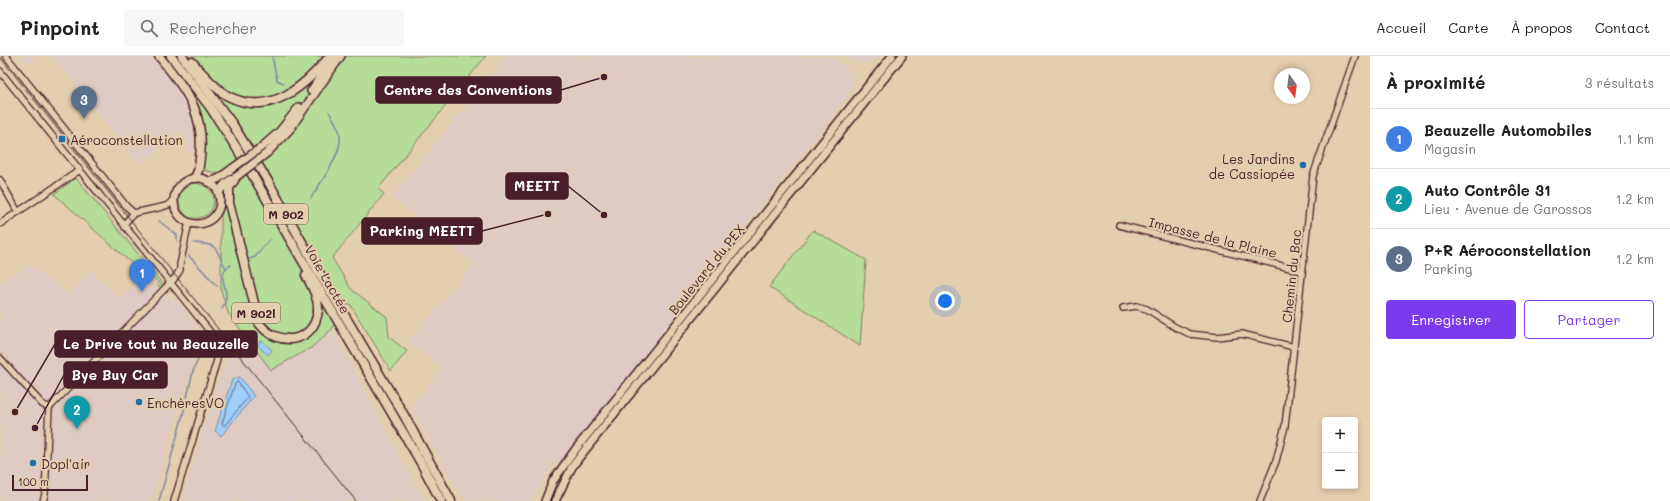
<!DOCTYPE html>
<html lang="fr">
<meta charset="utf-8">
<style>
body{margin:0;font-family:Mali,sans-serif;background:#f6f6f6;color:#202124}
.controls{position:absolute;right:12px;bottom:12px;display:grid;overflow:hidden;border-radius:4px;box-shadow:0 2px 6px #0003}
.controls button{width:36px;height:36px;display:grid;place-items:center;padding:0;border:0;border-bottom:1px solid #e0e0e0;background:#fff;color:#202124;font:20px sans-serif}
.compass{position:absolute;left:1274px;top:12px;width:36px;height:36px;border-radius:50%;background:#fff;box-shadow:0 2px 6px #0003;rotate:166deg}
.scale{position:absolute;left:12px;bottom:10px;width:76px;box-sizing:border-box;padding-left:4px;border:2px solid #4a1f2b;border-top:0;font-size:11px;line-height:14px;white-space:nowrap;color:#4a1f2b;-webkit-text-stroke:3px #e3cead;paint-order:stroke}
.you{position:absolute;left:945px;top:245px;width:14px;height:14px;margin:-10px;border:3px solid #fff;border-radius:50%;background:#1a73e8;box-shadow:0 0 0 6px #1a73e833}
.badge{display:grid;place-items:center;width:26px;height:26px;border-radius:50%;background:#7c3aed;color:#fff;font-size:13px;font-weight:700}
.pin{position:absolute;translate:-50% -33px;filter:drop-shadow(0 1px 2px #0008)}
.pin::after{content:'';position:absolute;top:21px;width:14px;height:12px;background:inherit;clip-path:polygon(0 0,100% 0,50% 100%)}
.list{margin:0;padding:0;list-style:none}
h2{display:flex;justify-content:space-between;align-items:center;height:52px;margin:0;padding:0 16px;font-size:17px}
h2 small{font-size:13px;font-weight:400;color:#757577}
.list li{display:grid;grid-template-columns:26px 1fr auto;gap:12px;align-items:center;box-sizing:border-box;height:60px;padding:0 16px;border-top:1px solid #e0e0e0}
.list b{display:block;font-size:15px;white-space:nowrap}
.list p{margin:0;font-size:13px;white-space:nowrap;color:#757577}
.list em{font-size:13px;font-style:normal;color:#757577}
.actions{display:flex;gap:8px;padding:12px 16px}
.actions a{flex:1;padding:9px 0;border:1px solid #7c3aed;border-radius:4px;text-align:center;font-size:14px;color:#7c3aed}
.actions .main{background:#7c3aed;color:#fff}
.icon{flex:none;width:22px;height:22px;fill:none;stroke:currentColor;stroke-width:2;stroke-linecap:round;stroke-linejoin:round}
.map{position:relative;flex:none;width:1370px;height:445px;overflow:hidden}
header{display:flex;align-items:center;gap:24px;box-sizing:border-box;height:56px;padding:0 20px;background:#fff;border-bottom:1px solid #e0e0e0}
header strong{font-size:19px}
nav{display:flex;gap:22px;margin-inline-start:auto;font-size:14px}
.search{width:280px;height:36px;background:#f6f6f6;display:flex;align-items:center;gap:10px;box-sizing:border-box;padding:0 14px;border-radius:4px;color:#757577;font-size:15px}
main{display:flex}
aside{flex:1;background:#fff}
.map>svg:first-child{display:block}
</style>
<header>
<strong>Pinpoint</strong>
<div class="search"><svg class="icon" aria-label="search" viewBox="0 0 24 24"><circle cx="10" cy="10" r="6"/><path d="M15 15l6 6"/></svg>Rechercher</div>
<nav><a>Accueil</a><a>Carte</a><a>À propos</a><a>Contact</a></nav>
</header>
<main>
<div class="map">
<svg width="1370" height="445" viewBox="0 0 1370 445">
<rect width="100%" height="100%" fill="#e3cead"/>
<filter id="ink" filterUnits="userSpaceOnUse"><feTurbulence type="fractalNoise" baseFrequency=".025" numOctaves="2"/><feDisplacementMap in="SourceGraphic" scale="8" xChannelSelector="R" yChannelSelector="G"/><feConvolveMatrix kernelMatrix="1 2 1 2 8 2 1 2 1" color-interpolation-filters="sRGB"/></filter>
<g filter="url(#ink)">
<!-- built -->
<g fill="#dfcbc3">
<polygon points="21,0 39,0 28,8"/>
<polygon points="49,0 153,0 182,37 189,50 193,64 193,97 188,96 188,88 179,77 139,109 53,1"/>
<polygon points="506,0 832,0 851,16 854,23 853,30 851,35 560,408 554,406 531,445 466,445 456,432 411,351 442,313 408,286 474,208 392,141"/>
<polygon points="844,0 879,0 877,3 864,8 853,7"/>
<polygon points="31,209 69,240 91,215 121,242 144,218 159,234 167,238 173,245 176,244 178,245 202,276 151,445 0,445 0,227"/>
<polygon points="332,273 424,445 181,445 233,282 311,292"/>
</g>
<!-- green -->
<g fill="#b5dd99" stroke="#807e62">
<path d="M191 0H486L378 133 384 138 332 202 351 233 387 261 389 281 407 295 391 315 350 248 344 251 332 273 311 292 271 314 228 257 221 234V157C225 147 221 139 226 130L217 117 203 114C206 84 202 54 186 30L212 31 226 40 252 43C247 41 242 41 237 39 217 33 204 15 191 0Z"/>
<polygon points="76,122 161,226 162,230 161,232 157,229 159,227 150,218 147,221 54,138"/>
<path d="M195 127C225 131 216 169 188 161 179 153 176 145 182 134L189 130 190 128Z"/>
<polygon points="813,174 866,204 860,290 769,231"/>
</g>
<!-- water -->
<g fill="#9ecefa" stroke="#7c88a7">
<polygon points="262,285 272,294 268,299 258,290 259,286"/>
<polygon points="240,321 254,340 221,380 215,375 232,324"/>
</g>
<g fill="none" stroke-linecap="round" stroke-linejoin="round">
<!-- shore -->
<polygon stroke="#6c657e" stroke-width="1" points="238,326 248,341 225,369 223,369 222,367 235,328"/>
<!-- stream -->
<g stroke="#7c88a7" stroke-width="1.5">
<polyline points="272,0 277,24 283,27"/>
<path d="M311 142C320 127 343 97 340 79 339 71 333 63 329 56"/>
<polyline points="159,165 177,179 177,185"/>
<path d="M194 187C222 189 213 192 226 212"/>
<polyline points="189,200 217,230"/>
<polyline points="250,203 255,201 270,183"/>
<path d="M222 253C224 248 227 243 226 238 225 226 217 217 231 209"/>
<polyline points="159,445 184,355 193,315 209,280"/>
</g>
<defs>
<g id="minor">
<polyline points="6,0 127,151 134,157"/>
<polyline points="0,15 215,282 218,292 217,304 174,445"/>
<polyline points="0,124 18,156"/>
<polyline points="0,168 80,114"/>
<polyline points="1119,169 1302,215"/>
<polyline points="125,171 125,167 134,157 162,151 168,149 174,143"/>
<polyline points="1123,252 1136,250 1147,253 1175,271 1190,278 1217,281 1242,278 1294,291"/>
<polyline points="0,302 42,348 49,352"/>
<polyline points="43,445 45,438 49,352 174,223 180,214 180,209 189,166"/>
<polyline points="1260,445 1276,405 1285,370 1313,120 1355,0"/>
</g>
<g id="major">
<polyline points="311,35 334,0"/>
<polyline points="263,90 279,76 299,51"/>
<polyline points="267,97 290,73 341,0"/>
<circle cx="197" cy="145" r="23"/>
<polyline points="208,126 218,123 233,112"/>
<path d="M219 140C220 130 227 125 236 121"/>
<polyline points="545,445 553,425 575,394 892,0"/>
<polyline points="555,445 572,411 581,399 902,0"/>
</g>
<g id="highway">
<path d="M159 0C189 38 207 59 199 110 199 115 196 118 195 122"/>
<polyline points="171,0 210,51 236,91 421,407 441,445"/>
<polyline points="182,0 233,69 269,127 317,213 405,361 451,445"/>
<path d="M192 6C203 18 214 32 228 40 270 62 305 30 330 0"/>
<path d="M236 121 229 132V147L259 267C277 292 315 288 318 254 319 242 311 229 306 219"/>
</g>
</defs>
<!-- minor casing -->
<use href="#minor" stroke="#4a1f2b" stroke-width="8"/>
<!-- major casing -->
<use href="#major" stroke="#4a1f2b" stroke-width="10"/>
<!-- highway casing -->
<use href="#highway" stroke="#4a1f2b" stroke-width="11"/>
<!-- minor -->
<use href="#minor" stroke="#e3cead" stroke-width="5.5"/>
<!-- major -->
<use href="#major" stroke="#e3cead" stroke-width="7"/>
<!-- highway -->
<use href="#highway" stroke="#e3cead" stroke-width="8"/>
<!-- tram -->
<polyline stroke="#4a1f2b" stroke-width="1" points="0,1 356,445"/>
<defs>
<g id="major-bridge">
<polyline points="233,112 263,90"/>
<polyline points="236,121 267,97"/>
</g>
</defs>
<!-- major-bridge casing -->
<use href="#major-bridge" stroke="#4a1f2b" stroke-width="10" stroke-linecap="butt"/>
<!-- major-bridge -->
<use href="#major-bridge" stroke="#e3cead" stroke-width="7"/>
</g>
</g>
<!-- markers -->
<g fill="#1f6fb2" stroke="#e3cead" stroke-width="1.5">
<rect x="58" y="79" width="8" height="8" rx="2"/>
<circle cx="1303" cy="109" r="4"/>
<circle cx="139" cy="346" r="4"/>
<circle cx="33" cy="407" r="4"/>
</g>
<g text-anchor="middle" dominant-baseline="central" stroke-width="4" stroke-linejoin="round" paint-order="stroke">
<!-- shield labels -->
<g fill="#e3cead" stroke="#785452" stroke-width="1">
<rect x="264" y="148" width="44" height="20" rx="3"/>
<rect x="232" y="247" width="48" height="20" rx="3"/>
</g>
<g font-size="12" font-weight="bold" fill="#4a1f2b">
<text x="286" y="158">M 902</text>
<text x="256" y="257">M 902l</text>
</g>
<!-- poi labels -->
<g font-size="13" fill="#4a1f2b" stroke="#e3cead" text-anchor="start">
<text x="70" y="83">Aéroconstellation</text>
<text x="1295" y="102" text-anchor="end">Les Jardins<tspan x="1295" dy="15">de Cassiopée</tspan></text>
<text x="147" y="346">EnchèresVO</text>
<text x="41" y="407">Dopl'air</text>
</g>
<!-- street labels -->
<g font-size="13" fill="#4a1f2b" stroke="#e3cead">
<text transform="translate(1213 181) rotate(14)">Impasse de la Plaine</text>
<text transform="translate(706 213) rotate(-51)">Boulevard du PEX</text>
<text transform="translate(1291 220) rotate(-84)">Chemin du Bac</text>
<text transform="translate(328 223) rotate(60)">Voie Lactée</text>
</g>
</g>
<!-- callouts -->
<path fill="none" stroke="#4a1f2b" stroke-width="1.5" d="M604 21L561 34M604 159L568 130M548 158L482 175M15 356L55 288M35 372L64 319"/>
<g fill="#4a1f2b" stroke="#e3cead" stroke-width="1.5">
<circle cx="604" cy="21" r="4"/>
<circle cx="604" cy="159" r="4"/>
<circle cx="548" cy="158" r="4"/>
<circle cx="15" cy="356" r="4"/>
<circle cx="35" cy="372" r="4"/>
</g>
<g fill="#4a1f2b" stroke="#4a1f2b" stroke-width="1.5">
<rect x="376" y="21" width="185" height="26" rx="4"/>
<rect x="506" y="117" width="62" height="26" rx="4"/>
<rect x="362" y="162" width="120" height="26" rx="4"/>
<rect x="55" y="275" width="202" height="26" rx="4"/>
<rect x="64" y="306" width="103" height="26" rx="4"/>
</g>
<g font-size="14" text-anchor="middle" font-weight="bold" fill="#fff">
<text x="468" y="39">Centre des Conventions</text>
<text x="537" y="135">MEETT</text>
<text x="422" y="180">Parking MEETT</text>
<text x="156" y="293">Le Drive tout nu Beauzelle</text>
<text x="115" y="324">Bye Buy Car</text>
</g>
</svg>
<div class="controls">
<button>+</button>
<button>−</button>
</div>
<svg class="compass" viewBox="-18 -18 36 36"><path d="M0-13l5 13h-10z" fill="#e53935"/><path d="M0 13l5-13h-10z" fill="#757577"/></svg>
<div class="scale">100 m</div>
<div class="you"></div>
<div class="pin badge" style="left:142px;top:236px;background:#3f7fe0">1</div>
<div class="pin badge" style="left:77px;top:373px;background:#0f9aa8">2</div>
<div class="pin badge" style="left:84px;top:63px;background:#5c6f8a">3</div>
</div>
<aside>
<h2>À proximité<small>3 résultats</small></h2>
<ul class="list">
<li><span class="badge" style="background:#3f7fe0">1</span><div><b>Beauzelle Automobiles</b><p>Magasin</p></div><em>1.1 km</em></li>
<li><span class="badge" style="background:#0f9aa8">2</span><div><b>Auto Contrôle 31</b><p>Lieu · Avenue de Garossos</p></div><em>1.2 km</em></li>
<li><span class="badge" style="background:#5c6f8a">3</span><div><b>P+R Aéroconstellation</b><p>Parking</p></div><em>1.2 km</em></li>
</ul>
<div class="actions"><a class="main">Enregistrer</a><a>Partager</a></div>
</aside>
</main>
